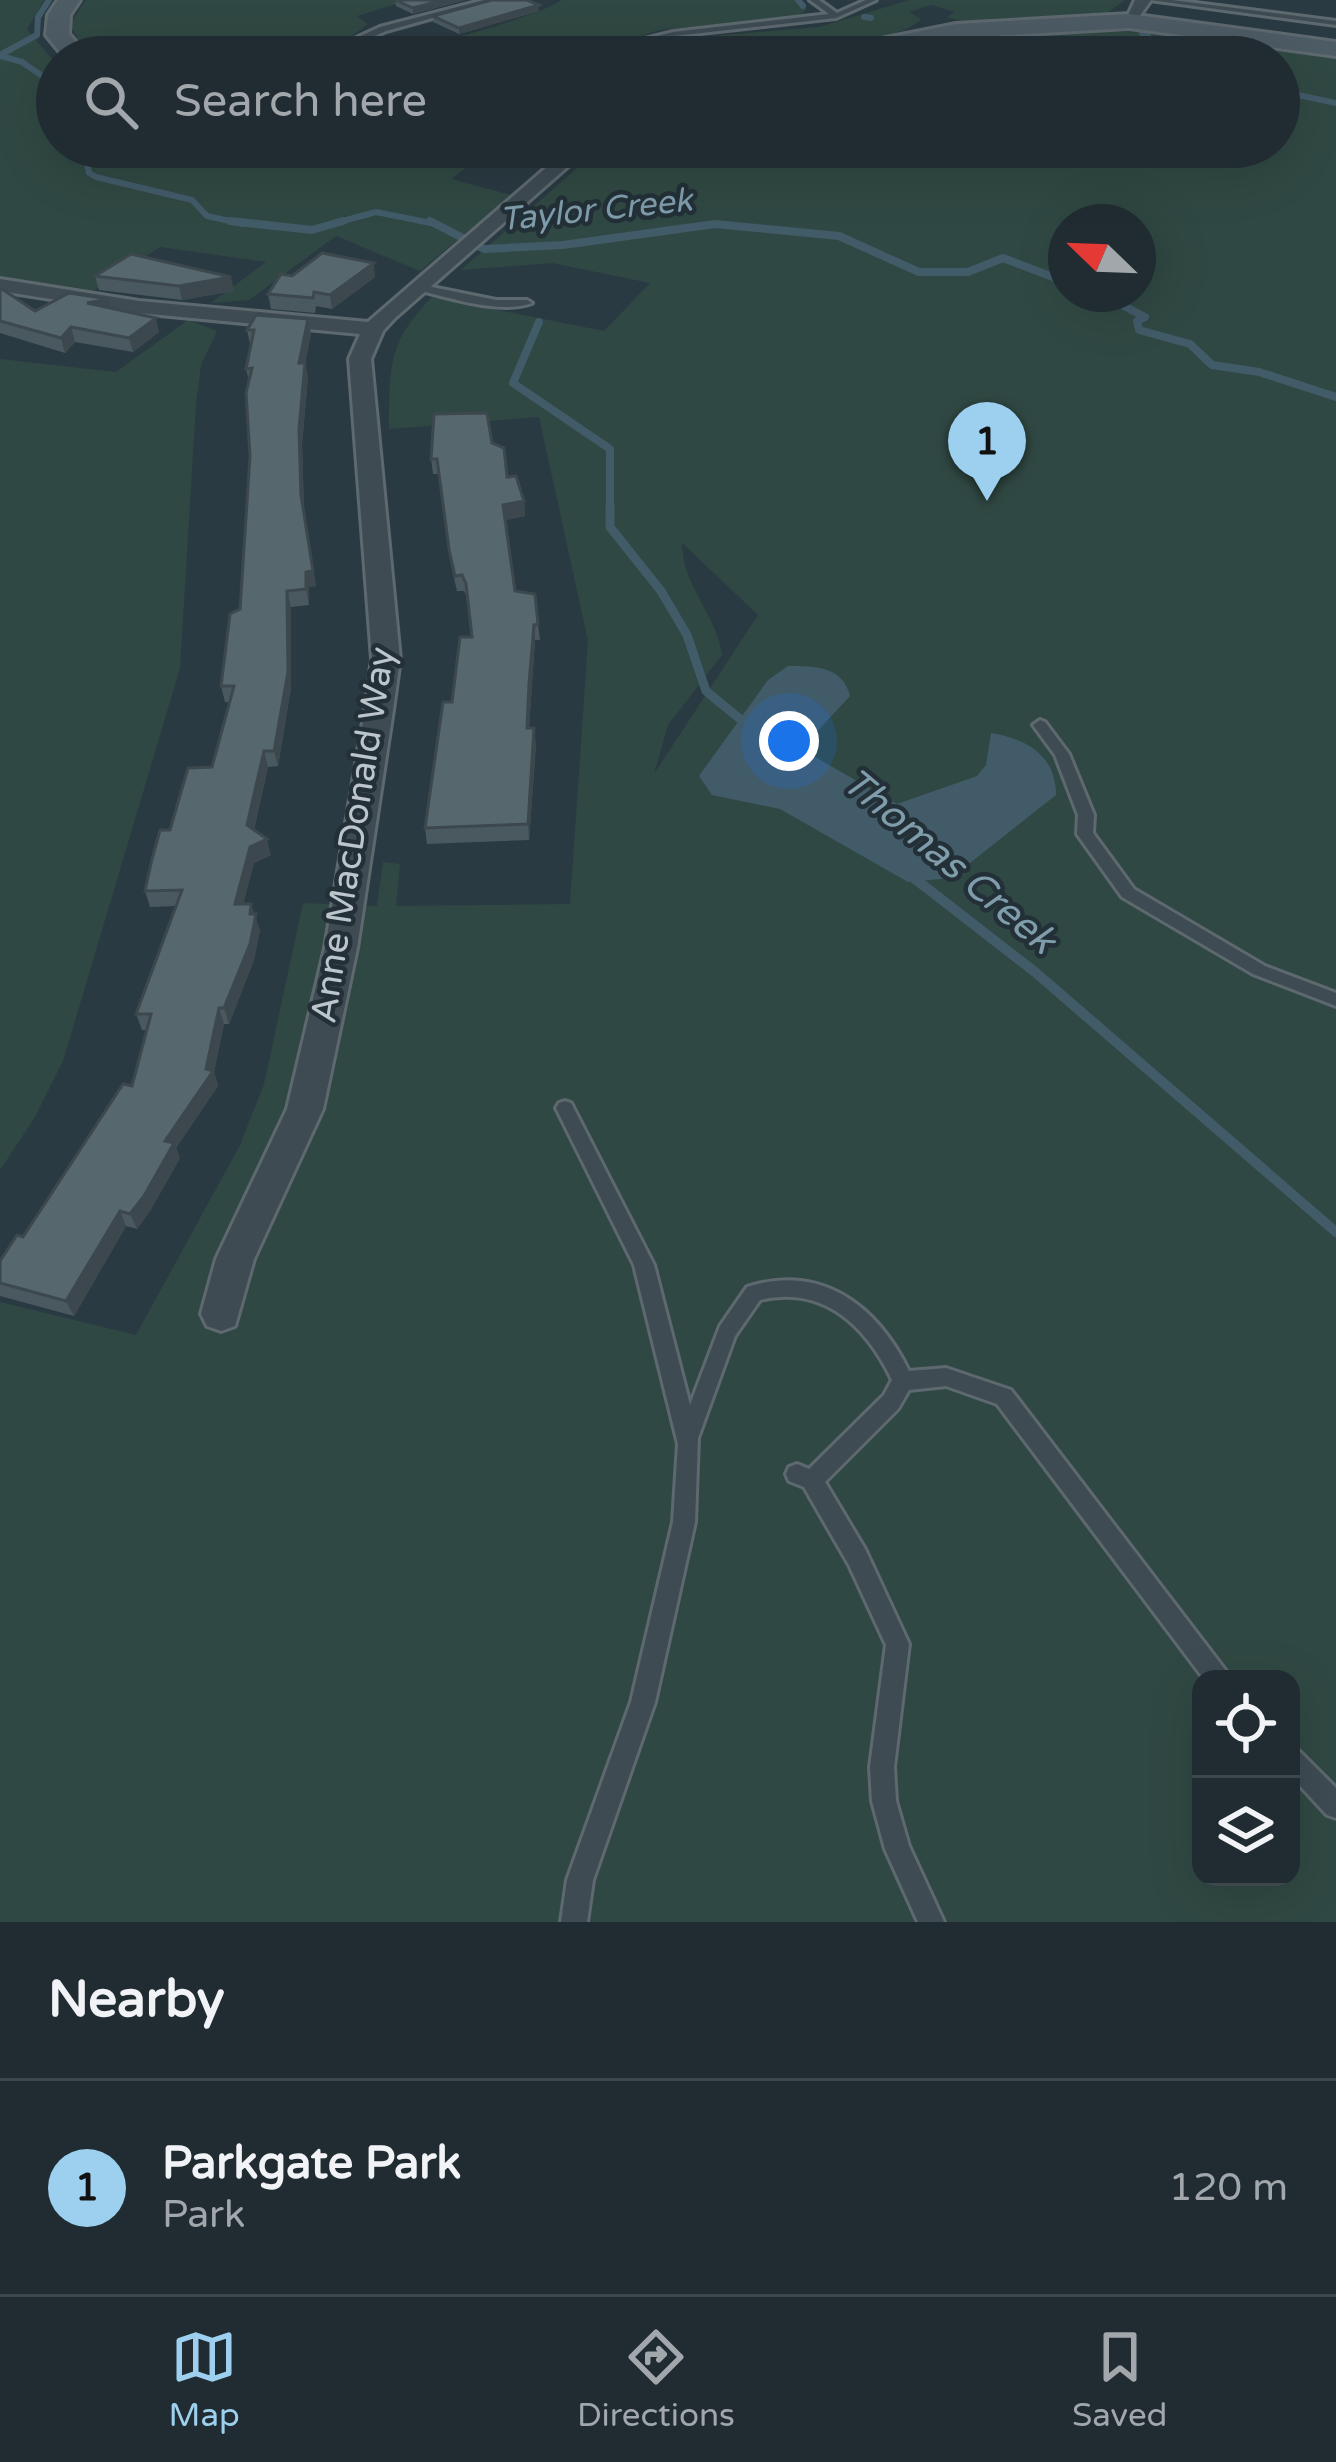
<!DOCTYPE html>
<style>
body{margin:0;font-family:"Varela Round",sans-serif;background:#2d383e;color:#f1f3f6}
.controls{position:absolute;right:36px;bottom:36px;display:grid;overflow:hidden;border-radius:24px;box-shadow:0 12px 48px #0002}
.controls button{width:108px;height:108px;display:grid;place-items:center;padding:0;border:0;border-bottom:3px solid #3d484d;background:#202c32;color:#f1f3f6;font:60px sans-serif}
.compass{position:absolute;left:1048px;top:204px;width:108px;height:108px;border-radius:50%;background:#202c32;box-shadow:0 12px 48px #0002;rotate:293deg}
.you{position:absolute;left:789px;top:741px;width:42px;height:42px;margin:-30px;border:9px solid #fff;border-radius:50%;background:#1a73e8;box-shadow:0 0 0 18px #1a73e833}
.badge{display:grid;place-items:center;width:78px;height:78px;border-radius:50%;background:#9dd0ef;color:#111;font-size:39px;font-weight:700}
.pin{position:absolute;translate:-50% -99px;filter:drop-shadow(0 3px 6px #0008)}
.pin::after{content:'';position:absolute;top:63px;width:42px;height:36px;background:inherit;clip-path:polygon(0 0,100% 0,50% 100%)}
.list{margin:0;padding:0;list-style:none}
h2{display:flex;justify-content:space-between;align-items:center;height:156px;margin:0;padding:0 48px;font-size:51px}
h2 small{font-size:39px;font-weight:400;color:#a2a7ac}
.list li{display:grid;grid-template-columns:78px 1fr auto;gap:36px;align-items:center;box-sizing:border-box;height:216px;padding:0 48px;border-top:3px solid #3d484d}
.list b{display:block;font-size:45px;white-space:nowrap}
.list p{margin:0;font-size:39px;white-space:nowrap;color:#a2a7ac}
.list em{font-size:39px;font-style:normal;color:#a2a7ac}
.icon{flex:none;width:66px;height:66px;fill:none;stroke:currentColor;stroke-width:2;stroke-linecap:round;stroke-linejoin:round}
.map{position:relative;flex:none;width:1336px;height:1922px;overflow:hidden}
.search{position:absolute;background:#202c32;box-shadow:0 12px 48px #0002;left:36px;right:36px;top:36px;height:132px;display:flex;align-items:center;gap:30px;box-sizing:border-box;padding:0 42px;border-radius:66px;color:#a2a7ac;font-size:45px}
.sheet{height:372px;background:#202c32}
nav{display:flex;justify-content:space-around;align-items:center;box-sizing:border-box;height:168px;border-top:3px solid #3d484d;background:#202c32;font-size:33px;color:#a2a7ac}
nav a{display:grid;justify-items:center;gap:6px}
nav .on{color:#9dd0ef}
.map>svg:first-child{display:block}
</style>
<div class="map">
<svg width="1336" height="1922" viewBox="0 0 1336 1922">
<rect width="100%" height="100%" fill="#2a3a42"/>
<!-- green -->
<g fill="#304843" fill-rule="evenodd">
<polygon points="0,0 44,0 27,29 57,65 57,147 491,147 452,179 511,195 420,271 336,236 249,300 211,303 266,262 160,247 89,294 0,276"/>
<polygon points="86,0 409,0 357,16 368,24 345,41 351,57 104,57 78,39 70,24"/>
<path d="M561 0H796L807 9C761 50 658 0 614 57H369L361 42C383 33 394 45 416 45 435 46 549 12 561 0Z"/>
<path d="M910 0H1125L1103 16 971 23 947 17 955 12 931 5 909 12 921 19C883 57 695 57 638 57L648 45 664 40 819 27Z"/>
<path d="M1092 31 1160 33 1336 57V1922H0V1302L136 1335 240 1145 264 1084 303 903 377 906 383 862 400 864 396 906 570 904 588 641 539 417 389 429C390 367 387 343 432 297L604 331 650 283 552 263 461 270 601 147H1279V57H871L985 36ZM1066 222H1138V294H1066ZM682 543 758 615 654 774 668 725 722 655C715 610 682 587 682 543ZM1201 1679H1291V1877H1201Z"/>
<polygon points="188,320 217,331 201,365 196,404 180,668 63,1061 35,1117 0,1170 0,359 116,372"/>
</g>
<!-- water -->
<path fill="#425b69" d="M788 666C814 666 843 666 850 696L811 738 810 754 897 804 977 776 986 765 991 733C1028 739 1056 756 1056 795L951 878 908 882 780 809 712 795 699 776 768 680Z"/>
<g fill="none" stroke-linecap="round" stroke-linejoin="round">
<!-- stream-far3 -->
<g stroke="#425b69" stroke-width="6">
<polyline points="798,0 803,6"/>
<polyline points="864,17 871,18"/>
<polyline points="1142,33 1148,36"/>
<polyline points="1185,39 1210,57"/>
<polyline points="0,55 37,35 38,17 49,0"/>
<polyline points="0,56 22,62 57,86"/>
<polyline points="1279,91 1336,103"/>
<polyline points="84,147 89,173 96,177 192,200 207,216 243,224"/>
<polyline points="332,224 376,212 436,224"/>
<polyline points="712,224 719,224"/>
</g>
<!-- stream-far2 -->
<g stroke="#425b69" stroke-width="8">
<polyline points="230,221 312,230 343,221"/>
<polyline points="430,221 484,249 563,245 715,224 839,236 919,272 968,272 1003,258 1066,282"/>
<polyline points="1101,294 1145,317 1137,321 1139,330 1190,344 1212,365 1259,372 1336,397"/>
<polyline points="539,322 513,383 610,449 610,509"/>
</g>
<!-- stream-far1 -->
<polyline stroke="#425b69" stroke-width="9" points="610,506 610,527 661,591 687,635 706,691 746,724"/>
<!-- stream -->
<polyline stroke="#425b69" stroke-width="10" points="910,875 1035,972 1336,1232"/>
<defs>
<g id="lane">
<polygon points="484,0 497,0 386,31 361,42 364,57 356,57 354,39 380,27"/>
<polygon points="810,0 819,0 837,13 866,0 876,0 836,18 674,36 651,43 633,57 624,57 645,39 673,32 829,14"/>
<polygon points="1150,0 1172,0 1336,21 1336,25"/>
<path d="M417 284 496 300H527L532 303C498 315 449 297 413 289L412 287Z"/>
<polygon points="1040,720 1045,722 1069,754 1094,815 1093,833 1134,889 1265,966 1336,993 1336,1006 1253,974 1122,897 1077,834 1078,815 1055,755 1033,725"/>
<path d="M565 1101 571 1103 654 1265 690 1405 720 1326 747 1287C822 1263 877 1306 909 1371L946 1368 1011 1390 1226 1671 1230 1679H1204L997 1404 946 1386 909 1390 898 1409 825 1482 865 1549 909 1644 894 1767 896 1801 909 1846 944 1922H918L885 1849 872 1801 870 1767 886 1645 849 1565 804 1487 789 1481 786 1474 789 1467 797 1464 809 1469 884 1395 892 1380C866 1326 824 1285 760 1300L735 1336 698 1438 695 1522 655 1702 593 1880 587 1922H561L567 1880 631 1702 673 1522 678 1444 634 1265 556 1108 559 1103Z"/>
<polygon points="1291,1747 1299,1751 1336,1788 1336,1818 1327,1815 1291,1776"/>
</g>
<g id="street">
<polygon points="1135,0 1151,0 1134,24 1124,24"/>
<polygon points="570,147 590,147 395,318 383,331 371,359 400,659 393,710 357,948 323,1109 254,1259 235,1326 221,1331 207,1326 201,1314 216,1259 287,1109 325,948 365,710 372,659 349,359 360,334 139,313 0,291 0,279 139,301 368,322"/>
</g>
<g id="secondary">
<polygon points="58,0 80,0 70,15 69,34 89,57 64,57 46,35 48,15"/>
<polygon points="1129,14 1336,42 1336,56 1129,28 956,38 861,57 814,57 826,50 956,24"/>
</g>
</defs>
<!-- lane casing -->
<use href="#lane" stroke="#5d686f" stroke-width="6"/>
<!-- street casing -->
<use href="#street" stroke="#5d686f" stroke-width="6"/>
<!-- secondary casing -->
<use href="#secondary" stroke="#5d686f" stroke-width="6"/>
<!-- lane -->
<use href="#lane" fill="#3e4b52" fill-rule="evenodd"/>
<!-- street -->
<use href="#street" fill="#3e4b52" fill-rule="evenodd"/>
<!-- secondary -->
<use href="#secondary" fill="#4d5b64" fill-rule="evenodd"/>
</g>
<!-- wall -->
<g fill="#4a595f">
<polygon points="395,0 466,0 413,14 396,6"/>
<polygon points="539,5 539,11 459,34 433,22 433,16"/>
<polygon points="95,276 234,291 182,300 99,290"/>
<polygon points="375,277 332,309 316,306 315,313 271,309 268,294"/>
<polygon points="0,290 35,311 109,299 111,308 159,332 133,352 75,342 65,353 0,333"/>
<polygon points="308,319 311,334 305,363 308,377 302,444 304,510 316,586 309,587 309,605 291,607 291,688 278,766 268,767 254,830 271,855 254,863 243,904 260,930 254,960 229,1024 224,1024 214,1072 218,1086 176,1148 180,1158 150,1211 137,1229 126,1226 74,1316 0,1296 0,1261 23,1237 132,1086 147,1030 142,1030 136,1014 176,906 150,907 145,891 170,830 212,767 230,702 225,702 221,686 240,609 250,456 249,381 246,369 250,344 247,330"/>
<polygon points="492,443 507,477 524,501 525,516 505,520 515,591 538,624 540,640 535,640 529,728 536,744 529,840 427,844 425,828 452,702 472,637 468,599 464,591 457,591 451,565 439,474 433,474 431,459"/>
</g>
<!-- shaded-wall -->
<g fill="#3c484d">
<polygon points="443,0 466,0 413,14 413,8"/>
<polygon points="539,5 539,11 459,34 459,28"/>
<polygon points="374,263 375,277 332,309 330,295"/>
<polygon points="231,277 234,291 182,300 179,286"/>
<polygon points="109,299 113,313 87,303"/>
<polygon points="156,318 159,332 133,352 129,338"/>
<polygon points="308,319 311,334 302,378 299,363"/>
<polygon points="71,327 75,342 65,353 61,338"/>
<polygon points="305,363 308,377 302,444 304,510 316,586 309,587 309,605 306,589 299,429"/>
<polygon points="524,501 525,516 504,521 503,505"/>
<polygon points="287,591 291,607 291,688 278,766 274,751"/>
<polygon points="534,625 535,640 528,744 529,683"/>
<polygon points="534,728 536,744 529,840 528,824"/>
<polygon points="264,751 268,767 251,841 247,825"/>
<polygon points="267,839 271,855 254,863 239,920 235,904 250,847"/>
<polygon points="251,904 260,930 254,960 229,1024 224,1008"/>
<polygon points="219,1008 224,1024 214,1072 218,1086 176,1148 180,1158 150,1211 137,1229 130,1214 165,1141 206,1069"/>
<polygon points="120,1211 126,1226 74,1316 66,1301"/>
</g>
<!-- building -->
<g fill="#56676e" stroke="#3c484d" stroke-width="3">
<polygon points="395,0 443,0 413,8"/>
<polygon points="492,0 527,0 539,5 459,28 433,16"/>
<polygon points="322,253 374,263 330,295 314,292 313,298 268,294 281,274 292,276"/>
<polygon points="131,254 231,277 179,286 95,276"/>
<polygon points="2,289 35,311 69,293 109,299 87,303 156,318 129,338 71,327 61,338 0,321 0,290"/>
<polygon points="256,315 308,319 299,363 305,363 299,429 301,495 313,571 306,572 306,589 287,591 288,672 274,751 264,751 247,825 267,839 250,847 235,904 251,904 250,914 256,914 250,944 224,1008 219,1008 206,1069 213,1071 165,1141 174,1143 144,1196 130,1214 120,1211 66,1301 0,1283 0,1261 17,1235 23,1237 123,1084 132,1086 151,1014 136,1014 182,890 145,891 152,859 160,830 170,830 188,768 212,767 234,686 221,686 230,614 240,609 250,456 246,393 252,368 246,369 254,330 247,330"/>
<polygon points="487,413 492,443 504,448 507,477 516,476 524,501 503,505 515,591 535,594 538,624 534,625 529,683 527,728 534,728 528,824 425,828 443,702 452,702 460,637 472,637 466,584 462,575 455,576 449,549 437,459 431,459 434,414"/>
</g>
<g text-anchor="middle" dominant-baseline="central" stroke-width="9" stroke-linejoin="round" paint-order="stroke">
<!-- far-water labels -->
<g font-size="33" font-style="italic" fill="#7f9cab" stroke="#233037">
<text transform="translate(596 210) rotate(-6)">Taylor Creek</text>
</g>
<!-- street labels -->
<g font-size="36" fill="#bcc5cb" stroke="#233037">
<text transform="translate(353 835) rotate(-81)">Anne MacDonald Way</text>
</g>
<!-- water labels -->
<g font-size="39" font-style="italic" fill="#7f9cab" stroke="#233037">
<text transform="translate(949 861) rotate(40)">Thomas Creek</text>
</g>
</g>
</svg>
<div class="controls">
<button><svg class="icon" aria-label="locate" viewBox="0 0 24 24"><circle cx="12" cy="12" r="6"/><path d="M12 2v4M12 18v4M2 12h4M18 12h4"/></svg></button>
<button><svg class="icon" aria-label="layers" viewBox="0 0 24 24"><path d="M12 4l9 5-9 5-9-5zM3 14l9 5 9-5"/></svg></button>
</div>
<svg class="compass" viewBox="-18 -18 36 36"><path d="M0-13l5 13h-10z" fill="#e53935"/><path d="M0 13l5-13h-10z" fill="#a2a7ac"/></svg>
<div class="you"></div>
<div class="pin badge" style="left:987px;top:501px">1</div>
<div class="search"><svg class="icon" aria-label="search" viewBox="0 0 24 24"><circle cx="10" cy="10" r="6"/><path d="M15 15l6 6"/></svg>Search here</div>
</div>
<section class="sheet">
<h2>Nearby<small></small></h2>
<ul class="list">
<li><span class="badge">1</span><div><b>Parkgate Park</b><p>Park</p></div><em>120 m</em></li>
</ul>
</section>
<nav>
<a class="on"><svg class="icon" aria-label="map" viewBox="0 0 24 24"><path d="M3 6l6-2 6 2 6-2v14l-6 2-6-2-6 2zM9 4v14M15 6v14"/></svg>Map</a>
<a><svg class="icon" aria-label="directions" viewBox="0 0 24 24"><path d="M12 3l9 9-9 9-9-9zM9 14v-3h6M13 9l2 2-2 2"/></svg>Directions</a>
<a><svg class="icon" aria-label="saved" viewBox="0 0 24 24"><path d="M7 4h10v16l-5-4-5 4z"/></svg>Saved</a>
</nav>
